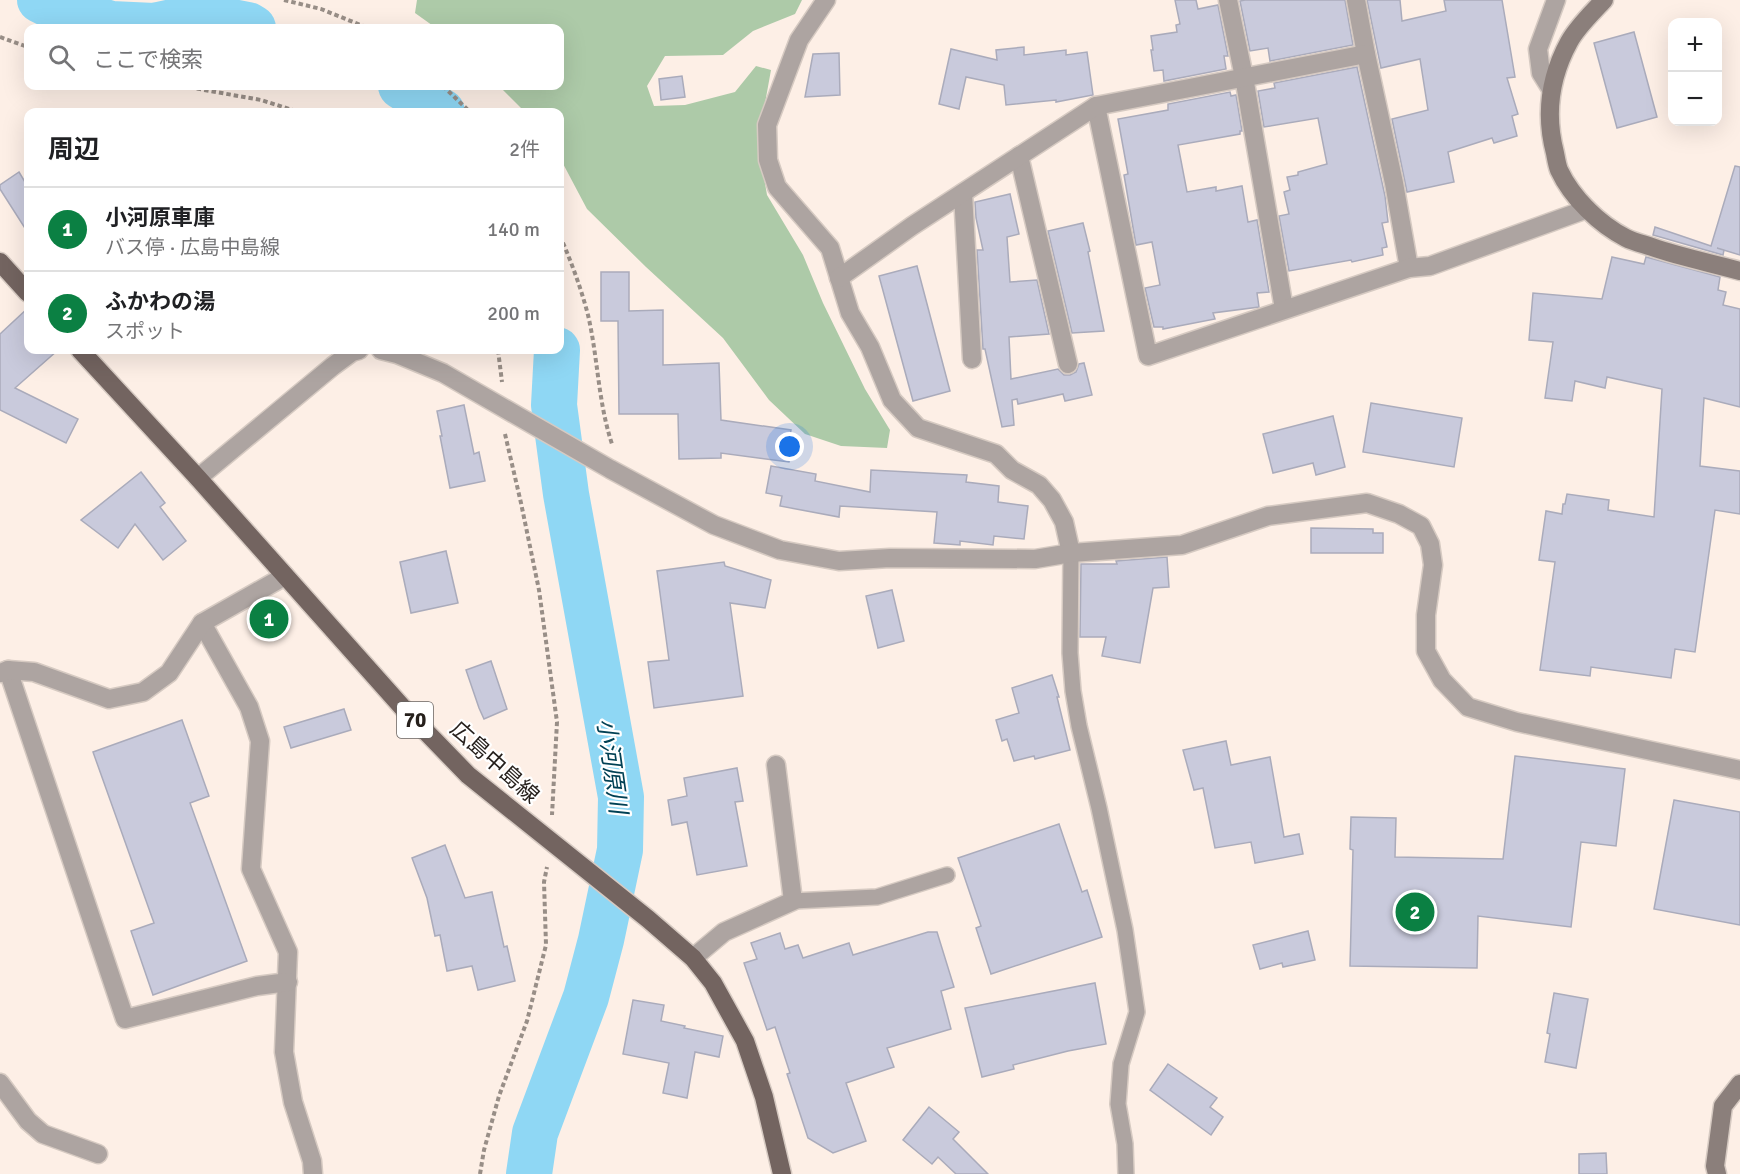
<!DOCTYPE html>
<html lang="ja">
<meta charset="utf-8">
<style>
body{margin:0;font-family:Signika,"Noto Sans JP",sans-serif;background:#f6f6f6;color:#202124}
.controls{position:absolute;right:18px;top:18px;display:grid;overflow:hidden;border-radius:12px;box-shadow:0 6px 24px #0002}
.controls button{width:54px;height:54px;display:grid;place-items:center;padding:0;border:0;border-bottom:2px solid #e0e0e0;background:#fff;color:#202124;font:30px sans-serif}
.you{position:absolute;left:790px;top:447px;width:21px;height:21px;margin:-15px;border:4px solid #fff;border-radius:50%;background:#1a73e8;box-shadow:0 0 0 9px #1a73e833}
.badge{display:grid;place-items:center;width:39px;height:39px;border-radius:50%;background:#0b8043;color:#fff;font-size:20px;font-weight:700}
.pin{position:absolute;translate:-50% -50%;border:3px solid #fff;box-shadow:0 2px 6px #0006}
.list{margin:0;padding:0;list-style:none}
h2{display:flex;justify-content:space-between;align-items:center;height:78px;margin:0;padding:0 24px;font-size:26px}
h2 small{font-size:20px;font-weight:400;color:#757577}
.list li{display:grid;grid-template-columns:39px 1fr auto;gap:18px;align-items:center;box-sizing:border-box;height:84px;padding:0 24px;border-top:2px solid #e0e0e0}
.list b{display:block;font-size:22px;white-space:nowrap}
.list p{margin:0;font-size:20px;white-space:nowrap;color:#757577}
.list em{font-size:20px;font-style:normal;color:#757577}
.icon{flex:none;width:33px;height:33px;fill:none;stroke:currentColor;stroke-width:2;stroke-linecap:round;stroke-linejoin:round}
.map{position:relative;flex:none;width:1740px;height:1174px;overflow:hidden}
.search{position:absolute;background:#fff;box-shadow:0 6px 24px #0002;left:24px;top:24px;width:540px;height:66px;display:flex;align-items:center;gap:15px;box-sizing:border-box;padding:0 21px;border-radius:12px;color:#757577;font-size:22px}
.panel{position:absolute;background:#fff;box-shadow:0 6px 24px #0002;left:24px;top:108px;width:540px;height:246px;border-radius:12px}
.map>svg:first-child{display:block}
</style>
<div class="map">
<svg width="1740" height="1174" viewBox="0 0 1740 1174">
<rect width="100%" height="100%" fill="#fdefe6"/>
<!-- green -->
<polygon fill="#adcaa8" points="417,0 802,0 795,14 753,31 723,55 665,56 647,86 654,106 685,105 735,92 756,66 771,70 758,142 767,195 803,255 823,303 865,389 890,430 887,448 841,446 805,434 769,400 723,338 646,267 587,209 560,158 560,112 525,112 499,86 560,86 560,28 436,28 415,13"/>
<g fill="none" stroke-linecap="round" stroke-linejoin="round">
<!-- river -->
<g stroke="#8fd7f4" stroke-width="46">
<polyline points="40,0 50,5 111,24 154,26 200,16 248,25 253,28"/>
<polyline points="401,86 442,112"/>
<polyline points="529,1174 535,1133 586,997 601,940 620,850 621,797 566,494 554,405 557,350"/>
</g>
</g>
<!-- building -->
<g fill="#c9cadc" stroke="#aaabbb" stroke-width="1.5">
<polygon points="1175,0 1196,0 1198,9 1218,5 1228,56 1224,56 1226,69 1164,81 1163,70 1154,71 1151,50 1153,50 1151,36 1177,32 1176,25 1180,24"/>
<polygon points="1245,0 1345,0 1353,45 1270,61 1268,48 1250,51 1240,1"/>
<polygon points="1367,0 1400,0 1402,21 1446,11 1444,0 1502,0 1515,77 1507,78 1518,114 1512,116 1517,136 1494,143 1492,138 1448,152 1454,182 1407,192 1392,119 1428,110 1420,59 1381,68"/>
<polygon points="1634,32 1657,117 1617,128 1594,43"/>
<polygon points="1024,47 1024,55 1066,50 1066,55 1087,52 1093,95 1056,102 1056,100 1006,105 1004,85 966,77 959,109 939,104 951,49 997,60 996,50"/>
<polygon points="839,53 840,95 805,97 813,54"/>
<polygon points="1357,67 1385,196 1388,222 1382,223 1387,247 1382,248 1383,255 1352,262 1351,260 1289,271 1279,216 1289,214 1284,192 1290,190 1287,177 1298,175 1298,172 1327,164 1318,118 1264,127 1258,91 1275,88 1274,83"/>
<polygon points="682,76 685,97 661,100 659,79"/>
<polygon points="1230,92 1231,96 1236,95 1242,131 1240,131 1240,134 1178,145 1187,192 1216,187 1216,191 1242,186 1248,222 1257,220 1269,292 1257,293 1259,307 1213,313 1215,319 1163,329 1163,327 1154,327 1145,288 1160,285 1152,242 1136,245 1124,175 1128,174 1118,119 1168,110 1168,104"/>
<polygon points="1735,166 1740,167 1740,255 1717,248 1724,250 1723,255 1653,235 1655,227 1711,246"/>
<polygon points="19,172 28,187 28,233 0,189 0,185"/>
<polygon points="1010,194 1019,234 1007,237 1010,282 1037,280 1049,334 1009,337 1011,379 1058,369 1064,375 1070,375 1076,372 1079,364 1084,363 1092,395 1065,401 1063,394 1018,404 1017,399 1012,400 1014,425 1002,427 985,349 983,349 977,250 983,250 976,218 975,202"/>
<polygon points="1083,223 1090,251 1088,252 1104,331 1072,333 1048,231"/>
<polygon points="1612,257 1644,264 1646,257 1720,277 1718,290 1726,292 1723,305 1740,309 1740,407 1704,398 1700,466 1740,471 1740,514 1715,510 1695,652 1675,649 1671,678 1591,667 1590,676 1540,670 1555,562 1539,560 1546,511 1562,514 1563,504 1565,504 1567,494 1609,500 1608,510 1654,517 1662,389 1607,377 1605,388 1575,381 1572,401 1545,398 1553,342 1529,340 1533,293 1602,299"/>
<polygon points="917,266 950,391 913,401 879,276"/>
<polygon points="601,272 629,272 629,311 663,310 663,365 719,363 721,420 791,430 790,436 793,436 789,462 721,453 721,458 679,459 678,414 619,414 618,321 601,321"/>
<polygon points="28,308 28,350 58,350 15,388 78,419 66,443 0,410 0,334"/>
<polygon points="1371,403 1462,418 1454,467 1363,452"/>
<polygon points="464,405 474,454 479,452 485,481 450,488 440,436 442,436 437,411"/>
<polygon points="1333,416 1345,467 1316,475 1313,463 1273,473 1263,434"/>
<polygon points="771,466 816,474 815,481 870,492 871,470 967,475 966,482 999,486 998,502 1028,506 1024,539 994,536 993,545 960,541 960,545 934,543 937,512 840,506 839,517 780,506 782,496 766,493"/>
<polygon points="141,472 165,503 160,507 186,541 163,560 135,524 118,548 81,520"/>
<polygon points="1311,528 1373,529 1373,533 1383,533 1383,553 1311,553"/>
<polygon points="446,551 458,603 411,613 400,562"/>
<polygon points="1167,557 1169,587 1153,588 1140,663 1102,656 1106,637 1080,637 1081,564 1117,564 1116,561"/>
<polygon points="724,562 725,566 771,580 765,608 730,603 743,696 654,708 648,662 669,660 657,571"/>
<polygon points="892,590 904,641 878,648 866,596"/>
<polygon points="491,661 507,709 484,719 479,708 466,670"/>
<polygon points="1052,675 1059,697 1057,697 1070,750 1035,759 1034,756 1014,761 1007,739 1002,741 996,720 1019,713 1012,688"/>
<polygon points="344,709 351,730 291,748 284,727"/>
<polygon points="182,720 209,796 190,803 247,961 153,995 131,931 154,923 93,752"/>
<polygon points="1226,741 1231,765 1270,757 1284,837 1299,834 1303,854 1255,863 1251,842 1215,848 1203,788 1194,790 1183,750"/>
<polygon points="1515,756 1625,769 1616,846 1581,842 1571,927 1478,916 1477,968 1350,966 1353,850 1350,849 1351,817 1396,818 1395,857 1503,859"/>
<polygon points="737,768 743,801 735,802 747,866 697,875 687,822 672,825 668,800 687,796 684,778"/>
<polygon points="1674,800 1740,812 1740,925 1654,909"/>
<polygon points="1059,824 1082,892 1087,890 1102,937 991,974 976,928 981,926 958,858"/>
<polygon points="445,845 465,898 492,892 504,947 507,946 515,981 478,990 472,966 447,971 440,935 435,936 427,898 412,858"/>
<polygon points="1308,931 1315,960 1283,967 1282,963 1260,969 1253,945"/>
<polygon points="928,932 937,932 954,987 941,991 951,1029 887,1048 894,1067 846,1083 866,1141 833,1153 808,1138 787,1074 790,1073 775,1027 767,1030 744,963 757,959 751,943 780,933 785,949 798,945 803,958 849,943 853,955"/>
<polygon points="1095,983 1106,1044 1068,1051 1013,1065 1014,1069 982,1077 965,1008"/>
<polygon points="1554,993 1588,999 1576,1068 1545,1062 1550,1034 1547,1033"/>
<polygon points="633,1000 664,1005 661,1021 685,1026 684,1028 723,1036 719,1057 695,1052 687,1098 663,1093 669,1063 623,1054"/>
<polygon points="1168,1064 1217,1098 1210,1107 1223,1117 1211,1135 1150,1090"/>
<polygon points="929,1107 959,1132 953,1139 988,1174 956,1174 938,1157 932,1164 903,1140"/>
<polygon points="1606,1153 1607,1174 1579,1174 1579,1154"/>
</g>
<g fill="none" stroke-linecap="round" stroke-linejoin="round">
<defs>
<g id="lane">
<polyline points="1071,553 1070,653 1073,691 1079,726 1099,808 1125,930 1137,1012 1121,1064 1118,1104 1125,1144 1126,1174"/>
<polyline points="793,901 877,897 947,875"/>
</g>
<g id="street">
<polyline points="826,0 799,40 767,125 768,160 777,187 830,248 850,313 870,347 892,400 918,428 996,454 1012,470 1039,485 1052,500 1064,522 1071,553"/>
<polyline points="1228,0 1244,77 1284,309"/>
<polyline points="1356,0 1366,54 1394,183 1409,268"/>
<polyline points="1551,89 1541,73 1538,49 1556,0"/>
<polyline points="1096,106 1148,356 1409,268 1430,266 1587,209"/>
<polyline points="1019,156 1068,364"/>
<polyline points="963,193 972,359"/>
<polyline points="839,278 912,226 1096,106 1366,54"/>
<polyline points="381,350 397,354 443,373 610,469 714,525 780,550 839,561 890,558 1035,559 1071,553 1182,545 1268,516 1367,503 1399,514 1421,526 1430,544 1433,565 1426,615 1426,651 1442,680 1468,707 1517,722 1740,770"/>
<polyline points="198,478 333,366 352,352 359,350"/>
<polyline points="202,623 249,707 260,741 251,869 288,952 284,1052 293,1102 312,1161 313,1174"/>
<polyline points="8,670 125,1019 257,986 288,982"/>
<polyline points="0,673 8,670 34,672 109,699 143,692 169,673 202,623 285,576"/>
<polyline points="693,958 724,932 793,901 776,765"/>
<polyline points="0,1083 28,1121 43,1134 98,1154"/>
</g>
<g id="secondary">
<path d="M1604 0C1592 13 1577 27 1569 42 1550 77 1545 115 1555 153 1556 158 1557 165 1559 170 1572 198 1599 224 1626 238 1634 242 1643 244 1652 247 1681 257 1711 263 1740 271"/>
<polyline points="1717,1174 1715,1166 1723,1106 1740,1084"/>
</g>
<g id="primary">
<polyline points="0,262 28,293"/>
<polyline points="80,350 198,478 403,708 468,775 648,919 693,958 713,983 745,1041 764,1097 782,1174"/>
</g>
</defs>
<!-- lane casing -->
<use href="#lane" stroke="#d6cac2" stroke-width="18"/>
<!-- street casing -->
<use href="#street" stroke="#d6cac2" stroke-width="21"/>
<!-- secondary casing -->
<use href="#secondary" stroke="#d6cac2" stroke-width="21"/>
<!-- primary casing -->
<use href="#primary" stroke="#d6cac2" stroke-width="21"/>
<!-- path -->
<g stroke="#988e87" stroke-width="4" stroke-dasharray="4.5 3" stroke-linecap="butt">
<polyline points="284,0 321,9 368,28"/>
<polyline points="0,37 28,47"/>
<polyline points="182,86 261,100 299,112"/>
<polyline points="443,86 470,112"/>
<path d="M560 236C571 261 581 288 588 315 598 358 598 402 612 444"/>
<polyline points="498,350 502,382"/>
<polyline points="505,434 521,503 539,590 557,722 552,815"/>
<polyline points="480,1174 484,1150 499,1096 527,1021 546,945 544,882 547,867"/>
</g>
<!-- lane -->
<use href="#lane" stroke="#ada4a1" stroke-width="15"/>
<!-- street -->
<use href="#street" stroke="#ada4a1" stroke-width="18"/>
<!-- secondary -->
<use href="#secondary" stroke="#8b7f7b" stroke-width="18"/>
<!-- primary -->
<use href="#primary" stroke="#736460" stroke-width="18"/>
</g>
<g text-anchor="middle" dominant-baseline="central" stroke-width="4.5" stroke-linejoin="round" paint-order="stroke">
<!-- shield labels -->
<rect fill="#fff" stroke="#676360" stroke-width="1.5" x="397" y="702" width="36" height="36" rx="4.5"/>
<g font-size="21" font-weight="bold" fill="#26201c">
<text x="415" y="720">70</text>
</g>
<!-- street labels -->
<g font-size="22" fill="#26201c" stroke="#fff">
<text transform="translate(495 762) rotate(42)">広島中島線</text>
</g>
<!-- water labels -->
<g font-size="24" font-style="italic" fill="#004054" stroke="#fff">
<text transform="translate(612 766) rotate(82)">小河原川</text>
</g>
</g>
</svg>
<div class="controls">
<button>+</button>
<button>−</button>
</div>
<div class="you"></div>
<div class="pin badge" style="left:269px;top:619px">1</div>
<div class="pin badge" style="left:1415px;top:912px">2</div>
<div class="search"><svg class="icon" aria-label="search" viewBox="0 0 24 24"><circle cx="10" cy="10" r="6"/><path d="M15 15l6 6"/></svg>ここで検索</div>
<section class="panel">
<h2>周辺<small>2件</small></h2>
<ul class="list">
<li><span class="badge">1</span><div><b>小河原車庫</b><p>バス停 · 広島中島線</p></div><em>140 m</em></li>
<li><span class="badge">2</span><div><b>ふかわの湯</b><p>スポット</p></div><em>200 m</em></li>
</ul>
</section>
</div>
